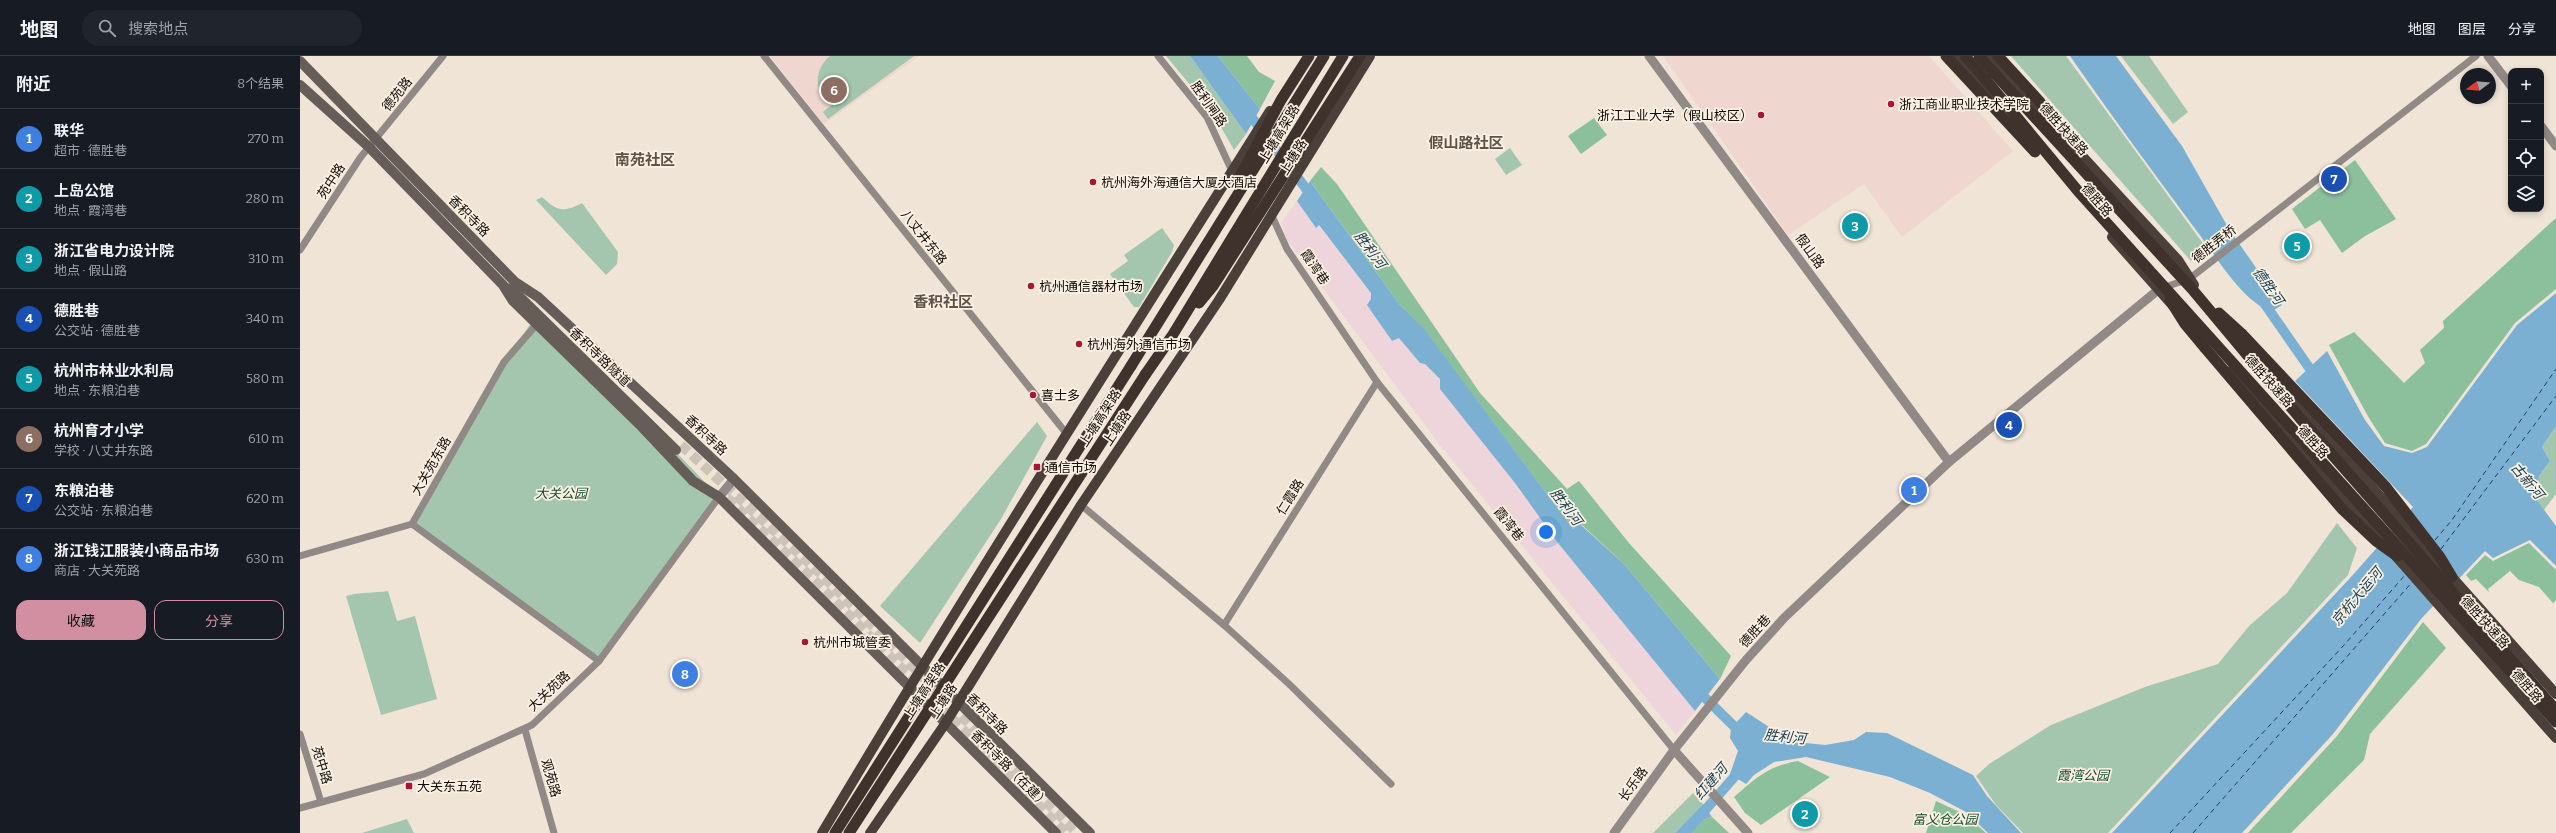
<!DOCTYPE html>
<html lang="zh">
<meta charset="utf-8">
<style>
body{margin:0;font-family:Bitter,"Noto Sans SC",serif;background:#20242c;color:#f1f3f6}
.controls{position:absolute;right:12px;top:12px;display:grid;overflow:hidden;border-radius:8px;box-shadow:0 2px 6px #0003}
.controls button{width:36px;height:36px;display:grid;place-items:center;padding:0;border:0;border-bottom:1px solid #363941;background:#171b24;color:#f1f3f6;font:20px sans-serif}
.compass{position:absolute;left:2160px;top:12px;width:36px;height:36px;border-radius:50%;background:#171b24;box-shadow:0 2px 6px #0003;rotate:254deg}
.you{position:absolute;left:1246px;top:476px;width:14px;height:14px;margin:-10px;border:3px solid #fff;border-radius:50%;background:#1a73e8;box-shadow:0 0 0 6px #1a73e833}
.badge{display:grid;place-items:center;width:26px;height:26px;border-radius:50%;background:#d18fa1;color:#fff;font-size:13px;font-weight:700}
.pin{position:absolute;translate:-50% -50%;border:2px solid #fff;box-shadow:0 1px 4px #0006}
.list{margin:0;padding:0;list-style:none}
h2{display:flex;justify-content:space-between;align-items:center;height:52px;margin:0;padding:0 16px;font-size:17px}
h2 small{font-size:13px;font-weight:400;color:#9ea1a6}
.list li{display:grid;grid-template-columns:26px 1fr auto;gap:12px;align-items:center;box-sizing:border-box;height:60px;padding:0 16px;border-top:1px solid #363941}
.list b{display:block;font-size:15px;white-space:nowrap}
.list p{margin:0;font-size:13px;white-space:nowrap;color:#9ea1a6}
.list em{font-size:13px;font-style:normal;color:#9ea1a6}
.actions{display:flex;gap:8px;padding:12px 16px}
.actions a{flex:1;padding:9px 0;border:1px solid #d18fa1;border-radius:12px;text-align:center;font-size:14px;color:#d18fa1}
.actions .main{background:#d18fa1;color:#111}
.icon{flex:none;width:22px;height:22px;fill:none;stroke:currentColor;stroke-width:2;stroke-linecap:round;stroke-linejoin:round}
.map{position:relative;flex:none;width:2256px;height:777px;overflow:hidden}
header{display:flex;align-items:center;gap:24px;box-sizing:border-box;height:56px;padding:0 20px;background:#171b24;border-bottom:1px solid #363941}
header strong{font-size:19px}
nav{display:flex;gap:22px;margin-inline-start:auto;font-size:14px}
.search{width:280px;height:36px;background:#20242c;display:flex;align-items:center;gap:10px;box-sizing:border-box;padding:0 14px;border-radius:22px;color:#9ea1a6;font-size:15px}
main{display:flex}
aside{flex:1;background:#171b24}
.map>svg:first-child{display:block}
</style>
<header>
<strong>地图</strong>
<div class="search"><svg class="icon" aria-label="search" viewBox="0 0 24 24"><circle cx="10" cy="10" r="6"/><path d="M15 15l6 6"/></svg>搜索地点</div>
<nav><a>地图</a><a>图层</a><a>分享</a></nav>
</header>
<main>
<aside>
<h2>附近<small>8个结果</small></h2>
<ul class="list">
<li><span class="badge" style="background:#3f7fe0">1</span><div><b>联华</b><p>超市 · 德胜巷</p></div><em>270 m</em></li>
<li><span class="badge" style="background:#0f9aa8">2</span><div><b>上岛公馆</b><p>地点 · 霞湾巷</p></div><em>280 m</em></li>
<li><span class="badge" style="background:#0f9aa8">3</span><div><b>浙江省电力设计院</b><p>地点 · 假山路</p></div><em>310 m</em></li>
<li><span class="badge" style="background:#1a4fb4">4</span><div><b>德胜巷</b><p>公交站 · 德胜巷</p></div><em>340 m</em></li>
<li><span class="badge" style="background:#0f9aa8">5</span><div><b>杭州市林业水利局</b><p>地点 · 东粮泊巷</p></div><em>580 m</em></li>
<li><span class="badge" style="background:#8d6e63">6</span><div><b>杭州育才小学</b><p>学校 · 八丈井东路</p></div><em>610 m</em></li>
<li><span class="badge" style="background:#1a4fb4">7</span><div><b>东粮泊巷</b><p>公交站 · 东粮泊巷</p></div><em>620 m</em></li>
<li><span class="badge" style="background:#3f7fe0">8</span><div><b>浙江钱江服装小商品市场</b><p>商店 · 大关苑路</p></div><em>630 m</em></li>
</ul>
<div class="actions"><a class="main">收藏</a><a>分享</a></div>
</aside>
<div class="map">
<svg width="2256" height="777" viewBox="0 0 2256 777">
<rect width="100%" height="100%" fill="#efe4d6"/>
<!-- commercial -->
<polygon fill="#eed4db" points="997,145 1015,171 1018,169 1071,237 1071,243 1091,285 1099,282 1140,323 1258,487 1395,655 1376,679 1136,384 987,184 981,167"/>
<!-- education -->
<g fill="#efd6cf">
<polygon points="470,0 619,0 524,68"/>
<polygon points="1363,0 1629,0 1713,95 1602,181 1564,128 1488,179"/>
</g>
<!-- green -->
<g fill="#a5c6ae">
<path d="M530 0H614L528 63 523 56 534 47C512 38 514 13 530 0Z"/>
<polygon points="866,0 890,0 946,78 934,94 912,55"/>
<polygon points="1711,0 1766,0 1907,193 1891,205"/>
<polygon points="1821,0 1849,0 1888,56 1873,68"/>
<polygon points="1210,92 1222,109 1206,119 1195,103"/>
<path d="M242 141C257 155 263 157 282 147L318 196 317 208 306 219 236 144Z"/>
<polygon points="862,172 874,189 872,196 839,251 834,251 810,218 828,205 824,199"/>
<polygon points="240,254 419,441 299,605 112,468 204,306"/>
<polygon points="737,366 747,380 701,463 620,587 580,550"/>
<polygon points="2256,370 2256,438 2244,454 2236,443 2239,420 2250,405 2242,391"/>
<polygon points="2037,467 2057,492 2048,519 1808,777 1723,777 1696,749 1676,720 1689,708 1751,669 1845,631 1918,608 1949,570 1987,537"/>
<path d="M88 535 97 565 115 560 137 643 81 659 46 540C60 536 74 537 88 535Z"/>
<polygon points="1393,737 1403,748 1375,777 1353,777"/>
<polygon points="107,763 114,777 62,777"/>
</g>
<!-- forest -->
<g fill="#8cbf9b">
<polygon points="918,0 947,0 959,16 975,25 960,53"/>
<polygon points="1294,62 1307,79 1281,98 1268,80"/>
<polygon points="2055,104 2096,163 2065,180 2042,197 2020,164 2005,173 1992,153"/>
<polygon points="1021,111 1037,128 1180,337 1267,433 1279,425 1329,487 1431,600 1420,623 1325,509 1281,468 1273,473 1124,274 1100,249 1010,125"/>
<polygon points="2256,162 2256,233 2215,267 2126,388 2112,395 2085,387 2069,362 2029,289 2054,276 2104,327 2125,307 2120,294 2144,272 2143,265"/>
<polygon points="2229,487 2256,514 2256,544 2253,547 2239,531 2219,524 2210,515 2188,533 2189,536 2176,523 2171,525 2166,519 2185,499 2193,505"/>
<polygon points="2123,566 2146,592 2070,678 2064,704 1991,777 1948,777 2037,680"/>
<path d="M1498 705 1530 721 1461 769 1445 757 1434 741C1456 722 1468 710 1498 705Z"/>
<polygon points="1636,745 1666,759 1686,777 1626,777"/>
<polygon points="1412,761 1429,777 1392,777 1403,764"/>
</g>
<!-- water -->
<g fill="#7cb0d3">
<polygon points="890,0 918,0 960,53 946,78"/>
<path d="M1770 0H1816L1882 90 1929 173 1982 249 1971 256C1939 242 1917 201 1896 174 1853 116 1811 59 1770 0Z"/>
<polygon points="1010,125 1100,249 1124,273 1273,473 1280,468 1325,509 1420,623 1395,655 1258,487 1215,427 1140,333 1140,323 1125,308 1120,307 1099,282 1092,285 1067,249 1071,243 1071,237 1019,169 1016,172 997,145"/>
<polygon points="2256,237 2256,370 2242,391 2250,405 2239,420 2236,443 2256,470 2256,510 2230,484 2193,502 2185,495 2121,563 2033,678 1942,777 1812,777 2051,521 2113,451 1995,325 2027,295 2065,364 2084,390 2112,397 2127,391 2217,269"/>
<polygon points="1446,656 1480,678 1506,687 1525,689 1554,684 1566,676 1587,677 1673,719 1687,740 1721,777 1688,777 1666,756 1630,737 1590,721 1506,701 1474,706 1454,719 1446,728 1430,718 1438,695 1430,682 1431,672"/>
<polygon points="1403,748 1412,761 1403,764 1392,777 1375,777"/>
</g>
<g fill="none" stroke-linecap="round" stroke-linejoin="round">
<!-- canal -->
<g stroke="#7cb0d3" stroke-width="10">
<polyline points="946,54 1014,143"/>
<polyline points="1962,244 2017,323"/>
<polyline points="1396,633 1442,678"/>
<polyline points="1385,777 1443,711"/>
</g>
<!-- ferry -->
<g stroke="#174059" stroke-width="1" stroke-dasharray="5 4" stroke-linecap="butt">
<polyline points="2135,484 2152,464 2256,313"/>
<polyline points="2141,493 2256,340"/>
<polyline points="1870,777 2045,588 2105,519"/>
<polyline points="1893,777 2113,525"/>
</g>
<!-- secondary-tunnel -->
<g stroke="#cdc3b7" stroke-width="10" stroke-dasharray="10 5" stroke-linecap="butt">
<polyline points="381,389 521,518 777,777"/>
<polyline points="427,442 512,522 766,777"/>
</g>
<!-- minor -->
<g stroke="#908986" stroke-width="7">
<polyline points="464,0 766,377"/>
<polyline points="858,0 907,61 932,115"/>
<polyline points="972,160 987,193 1077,326 1374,694"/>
<polyline points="0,194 60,102 143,0"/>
<polyline points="1862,232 1889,223 2176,0"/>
<polyline points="781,449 924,569 989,628 1091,728"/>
<polyline points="112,468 299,605"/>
<polyline points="0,500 112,468 204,306 237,268"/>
<polyline points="924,569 1077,326"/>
<polyline points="225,674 254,777"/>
<polyline points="0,678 21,746"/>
<polyline points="0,752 124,718 232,669 299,605 419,441"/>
</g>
<!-- tertiary -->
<g stroke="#908986" stroke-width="9">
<polyline points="1349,0 1649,406"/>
<polyline points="2188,0 2211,30"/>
<polyline points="2241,70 2256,90"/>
<polyline points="419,441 434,423"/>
<polyline points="1374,694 1448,777"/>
<polyline points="1314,777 1374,694 1446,604 1484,562 1649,406 1858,234"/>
</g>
<!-- secondary -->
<g stroke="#675d58" stroke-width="10">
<polyline points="0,5 215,226 238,241 434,423 790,777"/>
<polyline points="0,29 69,91 203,229 213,245 342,371 393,425 419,441 756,777"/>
<polyline points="207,232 219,240 376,394"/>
</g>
<!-- primary -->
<g stroke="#4b3f39" stroke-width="10">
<polyline points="1654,0 1692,41"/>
<polyline points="1690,0 1878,204 1894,229"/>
<polyline points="1812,181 1874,251"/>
<polyline points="1949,293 2256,638"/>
<polyline points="1932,314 2256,682"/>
<path d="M522 777C667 533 819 295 970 55"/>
<polyline points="570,777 645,668 781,449 919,244 1070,0"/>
</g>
<!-- trunk -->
<g stroke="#3f322c" stroke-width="11">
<polyline points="1646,0 1735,96"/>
<polyline points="1665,0 1686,24"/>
<polyline points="1679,0 1694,17"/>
<polyline points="937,126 981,44 1009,0"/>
<polyline points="899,247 913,230 1060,0"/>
<polyline points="1942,278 2086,431 2140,501 2152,521"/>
<polyline points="1905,292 2042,453 2076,485 2097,500"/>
<polyline points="831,310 1024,0"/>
<polyline points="845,319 872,280 1043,0"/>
</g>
<!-- trunk-bridge -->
<g stroke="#3f322c" stroke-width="11">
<polyline points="1698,0 1740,46 1756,80"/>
<polyline points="1694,17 1892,233 1999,361 2256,654"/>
<polyline points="1686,24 1778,135 2256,666"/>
<polyline points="1870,244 1885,268 1905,292"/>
<polyline points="1919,257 1942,278"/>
<polyline points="535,777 831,310"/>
<polyline points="549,777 845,319"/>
</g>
</g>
<!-- markers -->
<g fill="#aa1439" stroke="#fdf1e3" stroke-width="1.5">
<circle cx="1591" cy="48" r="4"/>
<circle cx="1461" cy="59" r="4"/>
<circle cx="793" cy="126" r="4"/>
<circle cx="731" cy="230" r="4"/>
<circle cx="779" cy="288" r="4"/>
<circle cx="733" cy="339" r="4"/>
<rect x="733" y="407" width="8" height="8" rx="2"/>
<circle cx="505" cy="586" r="4"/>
<rect x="105" y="726" width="8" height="8" rx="2"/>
</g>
<g text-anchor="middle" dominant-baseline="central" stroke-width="3.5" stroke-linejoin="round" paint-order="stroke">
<!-- street labels -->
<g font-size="13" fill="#0e0a06" stroke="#fdf1e3">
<text transform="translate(97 38) rotate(-51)">德苑路</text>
<text transform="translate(909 48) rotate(55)">胜利闸路</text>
<text transform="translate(1764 73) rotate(48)">德胜快速路</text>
<text transform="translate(979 78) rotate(-59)">上塘高架路</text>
<text transform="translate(993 101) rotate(-58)">上塘路</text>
<text transform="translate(31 125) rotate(-57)">苑中路</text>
<text transform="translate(1797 144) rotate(49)">德胜路</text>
<text transform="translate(169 160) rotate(45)">香积寺路</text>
<text transform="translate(624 181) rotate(52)">八丈井东路</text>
<text transform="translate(1914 188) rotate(-38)">德胜弄桥</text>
<text transform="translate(1510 195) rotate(54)">假山路</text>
<text transform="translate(1015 211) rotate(56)">霞湾巷</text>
<text transform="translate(300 301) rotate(44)">香积寺路隧道</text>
<text transform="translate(1969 325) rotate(48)">德胜快速路</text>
<text transform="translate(800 362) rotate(-57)">上塘高架路</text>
<text transform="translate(817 372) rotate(-56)">上塘路</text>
<text transform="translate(406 379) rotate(43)">香积寺路</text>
<text transform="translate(2013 386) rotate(48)">德胜路</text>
<text transform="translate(131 410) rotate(-60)">大关苑东路</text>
<text transform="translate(990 441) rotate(-58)">仁霞路</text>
<text transform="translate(1209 468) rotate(51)">霞湾巷</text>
<text transform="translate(2185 566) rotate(48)">德胜快速路</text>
<text transform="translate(1455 575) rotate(-48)">德胜巷</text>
<text transform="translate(2227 630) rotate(49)">德胜路</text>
<text transform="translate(249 635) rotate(-43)">大关苑路</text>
<text transform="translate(624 635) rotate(-57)">上塘高架路</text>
<text transform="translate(643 645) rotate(-57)">上塘路</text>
<text transform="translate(687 658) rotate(45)">香积寺路</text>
<text transform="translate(22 709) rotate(73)">苑中路</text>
<text transform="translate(710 713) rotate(45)">香积寺路（在建）</text>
<text transform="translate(251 722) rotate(74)">观苑路</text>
<text transform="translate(1333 728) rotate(-54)">长乐路</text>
</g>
<!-- poi labels -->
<g font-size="13" fill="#0e0a06" stroke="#fdf1e3" text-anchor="start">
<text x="1599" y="48">浙江商业职业技术学院</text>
<text x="1453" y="59" text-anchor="end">浙江工业大学（假山校区）</text>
<text x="801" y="126">杭州海外海通信大厦大酒店</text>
<text x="739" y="230">杭州通信器材市场</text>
<text x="787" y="288">杭州海外通信市场</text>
<text x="741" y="339">喜士多</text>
<text x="745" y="411">通信市场</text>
<text x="513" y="586">杭州市城管委</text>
<text x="117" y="730">大关东五苑</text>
</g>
<!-- park labels -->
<g font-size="13" font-style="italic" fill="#114d2b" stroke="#fdf1e3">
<text x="261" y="437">大关公园</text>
<text x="1783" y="719">霞湾公园</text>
<text x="1645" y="763">富义仓公园</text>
</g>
<!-- water labels -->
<g font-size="14" font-style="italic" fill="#174059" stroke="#fdf1e3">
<text transform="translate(1070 194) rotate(53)">胜利河</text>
<text transform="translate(1968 230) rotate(55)">德胜河</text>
<text transform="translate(2227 425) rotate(50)">古新河</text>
<text transform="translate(1266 451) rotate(53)">胜利河</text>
<text transform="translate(2057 541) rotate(-50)">京杭大运河</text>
<text transform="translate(1485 681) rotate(6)">胜利河</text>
<text transform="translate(1411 726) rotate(-49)">红建河</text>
</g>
<!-- quarter labels -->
<g font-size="15" font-weight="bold" fill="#5d5448" stroke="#fdf1e3">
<text x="1166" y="87">假山路社区</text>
<text x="345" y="104">南苑社区</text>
<text x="643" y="246">香积社区</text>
</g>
</g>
</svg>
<div class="controls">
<button>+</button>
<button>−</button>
<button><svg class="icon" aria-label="locate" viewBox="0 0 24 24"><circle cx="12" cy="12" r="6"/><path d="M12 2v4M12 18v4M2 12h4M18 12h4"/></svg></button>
<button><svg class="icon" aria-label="layers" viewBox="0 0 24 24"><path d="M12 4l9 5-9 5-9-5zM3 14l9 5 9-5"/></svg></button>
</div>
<svg class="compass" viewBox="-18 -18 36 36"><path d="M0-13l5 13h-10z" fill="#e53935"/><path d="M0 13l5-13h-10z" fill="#9ea1a6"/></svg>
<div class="you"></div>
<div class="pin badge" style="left:1614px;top:434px;background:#3f7fe0">1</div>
<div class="pin badge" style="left:1505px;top:758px;background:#0f9aa8">2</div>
<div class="pin badge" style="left:1555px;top:170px;background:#0f9aa8">3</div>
<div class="pin badge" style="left:1709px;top:369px;background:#1a4fb4">4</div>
<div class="pin badge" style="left:1997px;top:190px;background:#0f9aa8">5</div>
<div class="pin badge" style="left:534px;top:34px;background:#8d6e63">6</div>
<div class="pin badge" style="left:2034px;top:123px;background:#1a4fb4">7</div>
<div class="pin badge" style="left:385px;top:618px;background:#3f7fe0">8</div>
</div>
</main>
